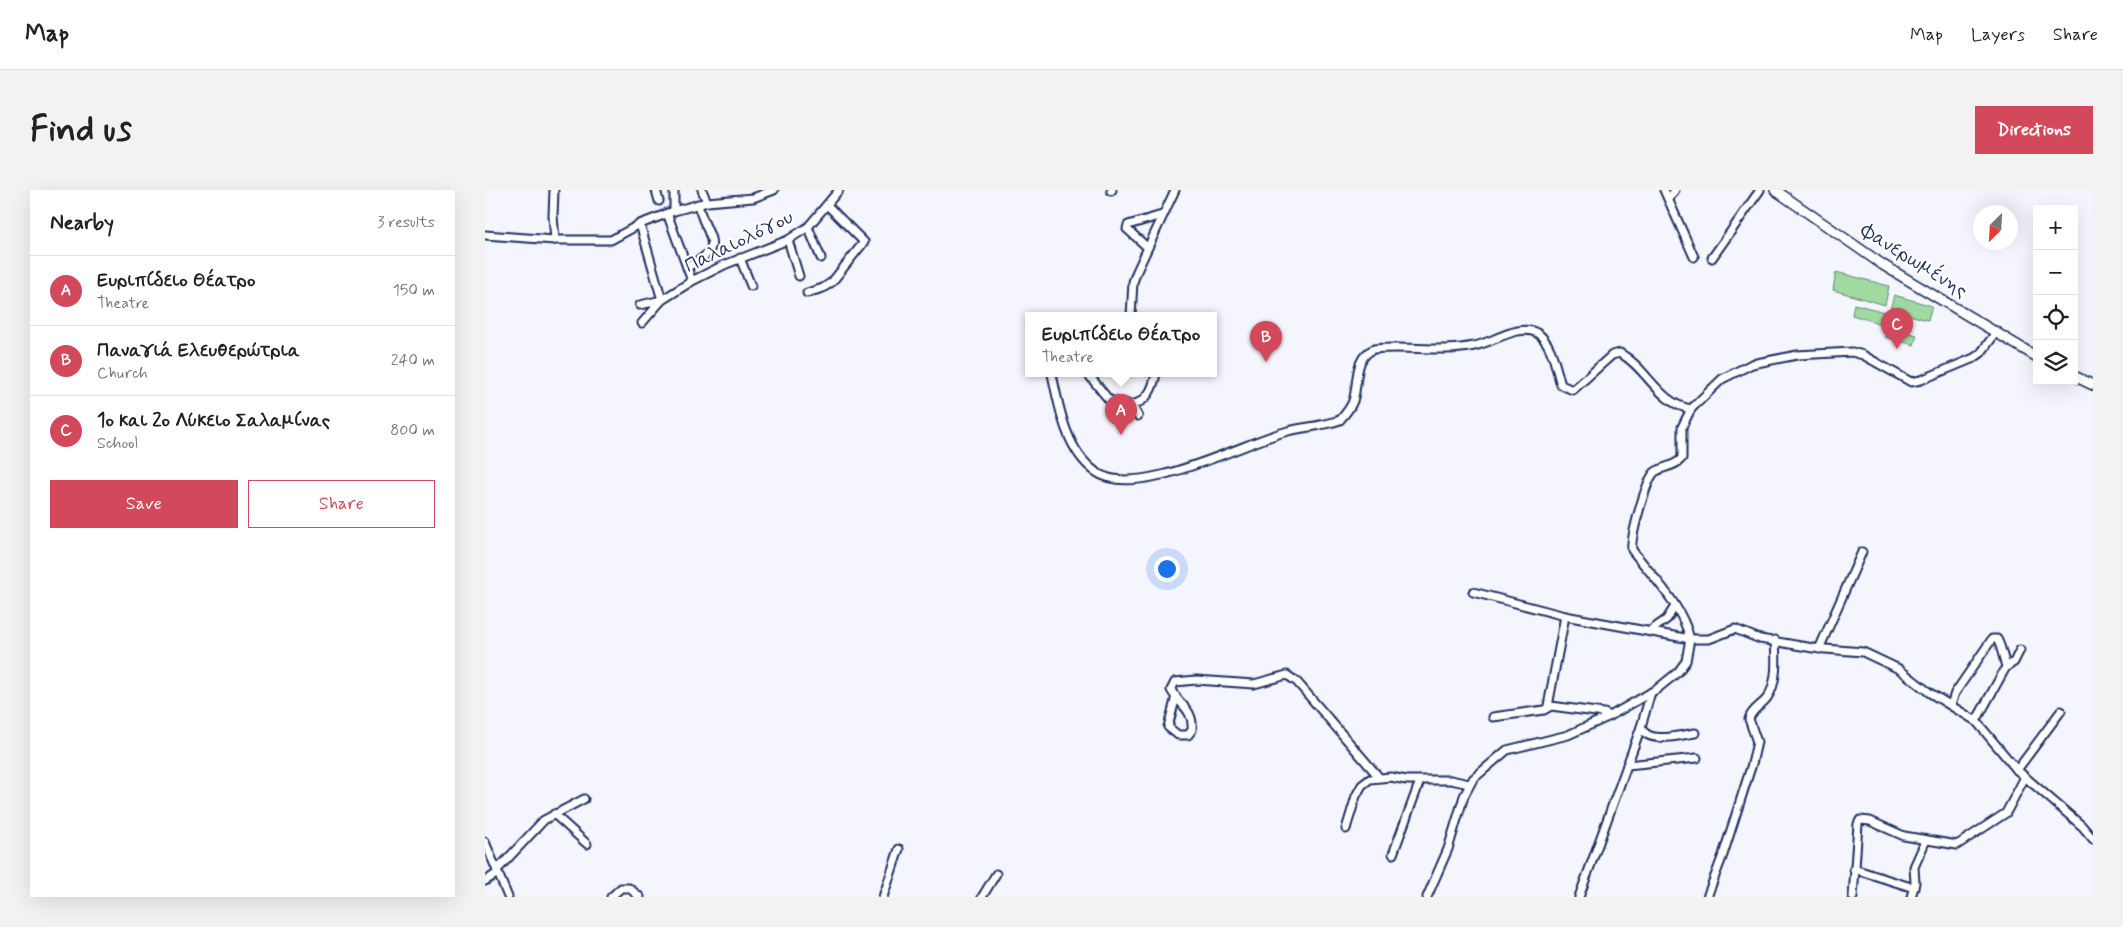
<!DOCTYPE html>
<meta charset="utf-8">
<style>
body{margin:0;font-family:Mynerve,sans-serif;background:#f2f2f2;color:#222}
.controls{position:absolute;right:15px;top:15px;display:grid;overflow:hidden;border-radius:0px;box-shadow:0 5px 20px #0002}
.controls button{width:45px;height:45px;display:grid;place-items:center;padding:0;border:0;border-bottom:1px solid #e0e0e0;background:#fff;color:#222;font:25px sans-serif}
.compass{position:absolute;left:1488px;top:15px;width:45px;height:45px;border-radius:50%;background:#fff;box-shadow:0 5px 20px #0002;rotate:204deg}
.you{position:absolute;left:681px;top:378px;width:18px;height:18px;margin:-12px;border:4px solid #fff;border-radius:50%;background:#1a73e8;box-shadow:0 0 0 8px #1a73e833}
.badge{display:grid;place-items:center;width:32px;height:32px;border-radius:50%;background:#d1495b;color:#fff;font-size:16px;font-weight:700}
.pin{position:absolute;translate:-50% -41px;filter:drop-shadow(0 1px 2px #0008)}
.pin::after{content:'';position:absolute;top:26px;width:18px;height:15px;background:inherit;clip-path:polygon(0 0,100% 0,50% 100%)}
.popup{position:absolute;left:540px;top:122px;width:192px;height:65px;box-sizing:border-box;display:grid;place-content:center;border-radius:0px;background:#fff;filter:drop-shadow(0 1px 4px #0005);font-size:16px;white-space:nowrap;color:#767676}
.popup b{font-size:19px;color:#222}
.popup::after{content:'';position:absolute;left:50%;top:100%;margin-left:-10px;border:10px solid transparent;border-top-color:#fff}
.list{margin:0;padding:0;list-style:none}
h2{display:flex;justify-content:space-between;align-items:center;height:65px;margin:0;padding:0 20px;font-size:21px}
h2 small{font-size:16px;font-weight:400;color:#767676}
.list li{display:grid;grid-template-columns:32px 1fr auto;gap:15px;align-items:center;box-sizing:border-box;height:70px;padding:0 20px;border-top:1px solid #e0e0e0}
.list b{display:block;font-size:19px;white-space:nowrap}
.list p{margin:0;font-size:16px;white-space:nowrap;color:#767676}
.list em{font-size:16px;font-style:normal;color:#767676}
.actions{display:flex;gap:10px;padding:15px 20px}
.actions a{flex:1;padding:11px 0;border:1px solid #d1495b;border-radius:0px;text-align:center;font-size:18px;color:#d1495b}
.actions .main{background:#d1495b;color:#fff}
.icon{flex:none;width:28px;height:28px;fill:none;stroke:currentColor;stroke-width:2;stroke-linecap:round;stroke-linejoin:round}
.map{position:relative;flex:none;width:1608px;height:707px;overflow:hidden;border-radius:0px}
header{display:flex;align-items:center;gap:30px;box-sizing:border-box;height:70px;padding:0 25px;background:#fff;border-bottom:1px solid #e0e0e0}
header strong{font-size:24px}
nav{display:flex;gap:28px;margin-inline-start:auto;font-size:18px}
.intro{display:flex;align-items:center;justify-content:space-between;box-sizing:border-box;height:120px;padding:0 30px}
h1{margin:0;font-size:35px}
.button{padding:12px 22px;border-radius:0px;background:#d1495b;color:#fff;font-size:18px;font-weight:700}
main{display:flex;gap:30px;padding:0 30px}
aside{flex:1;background:#fff;border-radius:0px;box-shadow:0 5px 20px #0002}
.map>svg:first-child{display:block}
</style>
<header>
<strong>Map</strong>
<nav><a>Map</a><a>Layers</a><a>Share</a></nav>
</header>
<div class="intro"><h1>Find us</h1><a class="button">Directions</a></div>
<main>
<aside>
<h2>Nearby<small>3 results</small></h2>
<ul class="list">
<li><span class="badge">A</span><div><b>Ευριπίδειο Θέατρο</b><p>Theatre</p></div><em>150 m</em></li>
<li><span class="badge">B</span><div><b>Παναγιά Ελευθερώτρια</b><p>Church</p></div><em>240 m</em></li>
<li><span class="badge">C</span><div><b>1ο και 2ο Λύκειο Σαλαμίνας</b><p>School</p></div><em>800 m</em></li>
</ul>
<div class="actions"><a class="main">Save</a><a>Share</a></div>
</aside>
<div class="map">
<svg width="1608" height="707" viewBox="0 0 1608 707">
<rect width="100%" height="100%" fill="#f5f5fd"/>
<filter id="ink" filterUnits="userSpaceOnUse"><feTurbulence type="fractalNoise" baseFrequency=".02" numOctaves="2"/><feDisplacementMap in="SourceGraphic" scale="10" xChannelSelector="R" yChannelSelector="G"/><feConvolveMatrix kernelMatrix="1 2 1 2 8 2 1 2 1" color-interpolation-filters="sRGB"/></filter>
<g filter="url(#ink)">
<!-- green -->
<g fill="#a1daa0" stroke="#5e847f">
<polygon points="1351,82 1404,96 1400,115 1348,100"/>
<polygon points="1409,105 1447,116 1443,130 1405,120"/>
<polygon points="1369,114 1399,122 1396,134 1367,125"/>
<polygon points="1402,137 1432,145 1429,155 1400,147"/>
</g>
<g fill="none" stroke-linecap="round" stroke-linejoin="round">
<defs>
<g id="minor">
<polyline points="69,0 68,26 70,50"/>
<polyline points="171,0 174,11"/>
<polyline points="217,0 222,12"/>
<polyline points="1179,0 1209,67"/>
<polyline points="626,1 627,0"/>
<polyline points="1184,9 1190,0"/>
<polyline points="189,21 189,0"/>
<polyline points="182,23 207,91"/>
<polyline points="155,34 177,110 157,133"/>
<polyline points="323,37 336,68"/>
<polyline points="0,45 70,50 126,50 155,34 189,21 222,12 268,8 289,0"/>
<polyline points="303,50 314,86"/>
<polyline points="662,57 642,39 643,35 677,25"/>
<polyline points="255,68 266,96"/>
<polyline points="1227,68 1275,0"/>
<path d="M202 77C245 56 220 47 213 14"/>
<polyline points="322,103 338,98 347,92 379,52 343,16"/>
<polyline points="155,115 177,110 207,91 239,75 303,50 323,37 354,0"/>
<polyline points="646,126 648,92 652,81 690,0"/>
<path d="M567 184C574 217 581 261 611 282 651 311 759 252 803 241 820 237 838 236 855 230 860 224 865 219 868 211 874 192 868 168 889 159 922 155 956 163 989 156 1007 153 1034 133 1052 143 1067 152 1071 179 1076 195L1088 200 1127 165 1135 163C1162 178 1174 214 1206 219"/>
<polyline points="603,184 624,210 647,215 653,226"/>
<polyline points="640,184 641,184"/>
<path d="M647 215C663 211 668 198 671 184"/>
<path d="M988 402 1080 426 1205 449C1197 415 1168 387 1147 360 1145 349 1161 289 1170 282 1178 276 1190 277 1197 268V237L1206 219 1237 189 1267 174 1312 165 1367 162 1378 165 1426 192 1436 190 1489 168 1496 163 1512 141"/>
<polyline points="1165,441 1182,429 1190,416"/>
<polyline points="1334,459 1377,362"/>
<path d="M691 506 683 537 693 545H703L707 540C709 519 694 515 686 500L690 492 711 490 769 494 802 485 812 492 893 586"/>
<path d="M1466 515 1470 503 1507 449H1512C1516 455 1519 470 1521 477"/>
<polyline points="1063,516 1080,426"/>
<polyline points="1008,527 1059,520 1066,516 1119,523 1125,526"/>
<polyline points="1491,531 1521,477 1529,472 1535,460"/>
<path d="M1156 537C1162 555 1196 545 1210 543"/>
<polyline points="1142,575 1212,568"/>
<polyline points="1532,580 1576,521"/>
<polyline points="69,624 102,654"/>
<polyline points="861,639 871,606 877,595 885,589 906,587 921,590 966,590 984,594"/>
<polyline points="0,652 23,707"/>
<polyline points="908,664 935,591"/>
<polyline points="1369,679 1429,698"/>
<polyline points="12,680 59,630 99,609"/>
<polyline points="0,691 13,683"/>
<polyline points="126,707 136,698 144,698 155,707"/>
<polyline points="398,707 414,659"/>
<polyline points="497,707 511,684"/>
<polyline points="942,707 963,659 979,606 988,589 1022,560 1083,545 1125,526 1172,499 1193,482 1201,471 1205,449 1224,449 1250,439 1275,449 1328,458 1378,462 1414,479 1445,503 1491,531 1532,580 1597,636 1608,649"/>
<polyline points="1094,707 1156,537 1166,502"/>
<path d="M1222 707 1238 665 1267 574 1272 552 1264 529C1267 519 1276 516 1282 508 1293 493 1291 467 1290 450"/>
<polyline points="1368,707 1373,634 1375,630 1385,631 1419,646 1472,655 1521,623 1540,587"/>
<polyline points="1426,707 1430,693 1429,677 1441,650"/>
</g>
<g id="major">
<polyline points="1290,0 1398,75 1552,167"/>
<polyline points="1589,186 1608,195"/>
</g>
</defs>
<!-- minor casing -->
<use href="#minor" stroke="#1b2f5e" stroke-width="11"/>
<!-- major casing -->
<use href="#major" stroke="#1b2f5e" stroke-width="12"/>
<!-- minor -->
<use href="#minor" stroke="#fff" stroke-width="7"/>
<!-- major -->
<use href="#major" stroke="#fff" stroke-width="9"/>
</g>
</g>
<g text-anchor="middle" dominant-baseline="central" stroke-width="4.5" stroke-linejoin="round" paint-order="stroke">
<!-- street labels -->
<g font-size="20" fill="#1b2f5e" stroke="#fff">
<text transform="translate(254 52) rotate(-26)">Παλαιολόγου</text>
<text transform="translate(1429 71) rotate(32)">Φανερωμένης</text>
</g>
</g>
</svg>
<div class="controls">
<button>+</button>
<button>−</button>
<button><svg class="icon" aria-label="locate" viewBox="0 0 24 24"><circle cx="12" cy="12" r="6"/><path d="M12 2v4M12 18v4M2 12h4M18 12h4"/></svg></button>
<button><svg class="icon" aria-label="layers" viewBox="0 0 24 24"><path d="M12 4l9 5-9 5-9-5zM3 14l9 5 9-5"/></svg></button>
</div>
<svg class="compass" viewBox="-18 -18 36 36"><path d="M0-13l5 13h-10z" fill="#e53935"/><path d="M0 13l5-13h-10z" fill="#767676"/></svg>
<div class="you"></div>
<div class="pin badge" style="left:636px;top:245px">A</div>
<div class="popup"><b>Ευριπίδειο Θέατρο</b>Theatre</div>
<div class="pin badge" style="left:781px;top:172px">B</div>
<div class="pin badge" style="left:1412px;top:159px">C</div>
</div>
</main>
